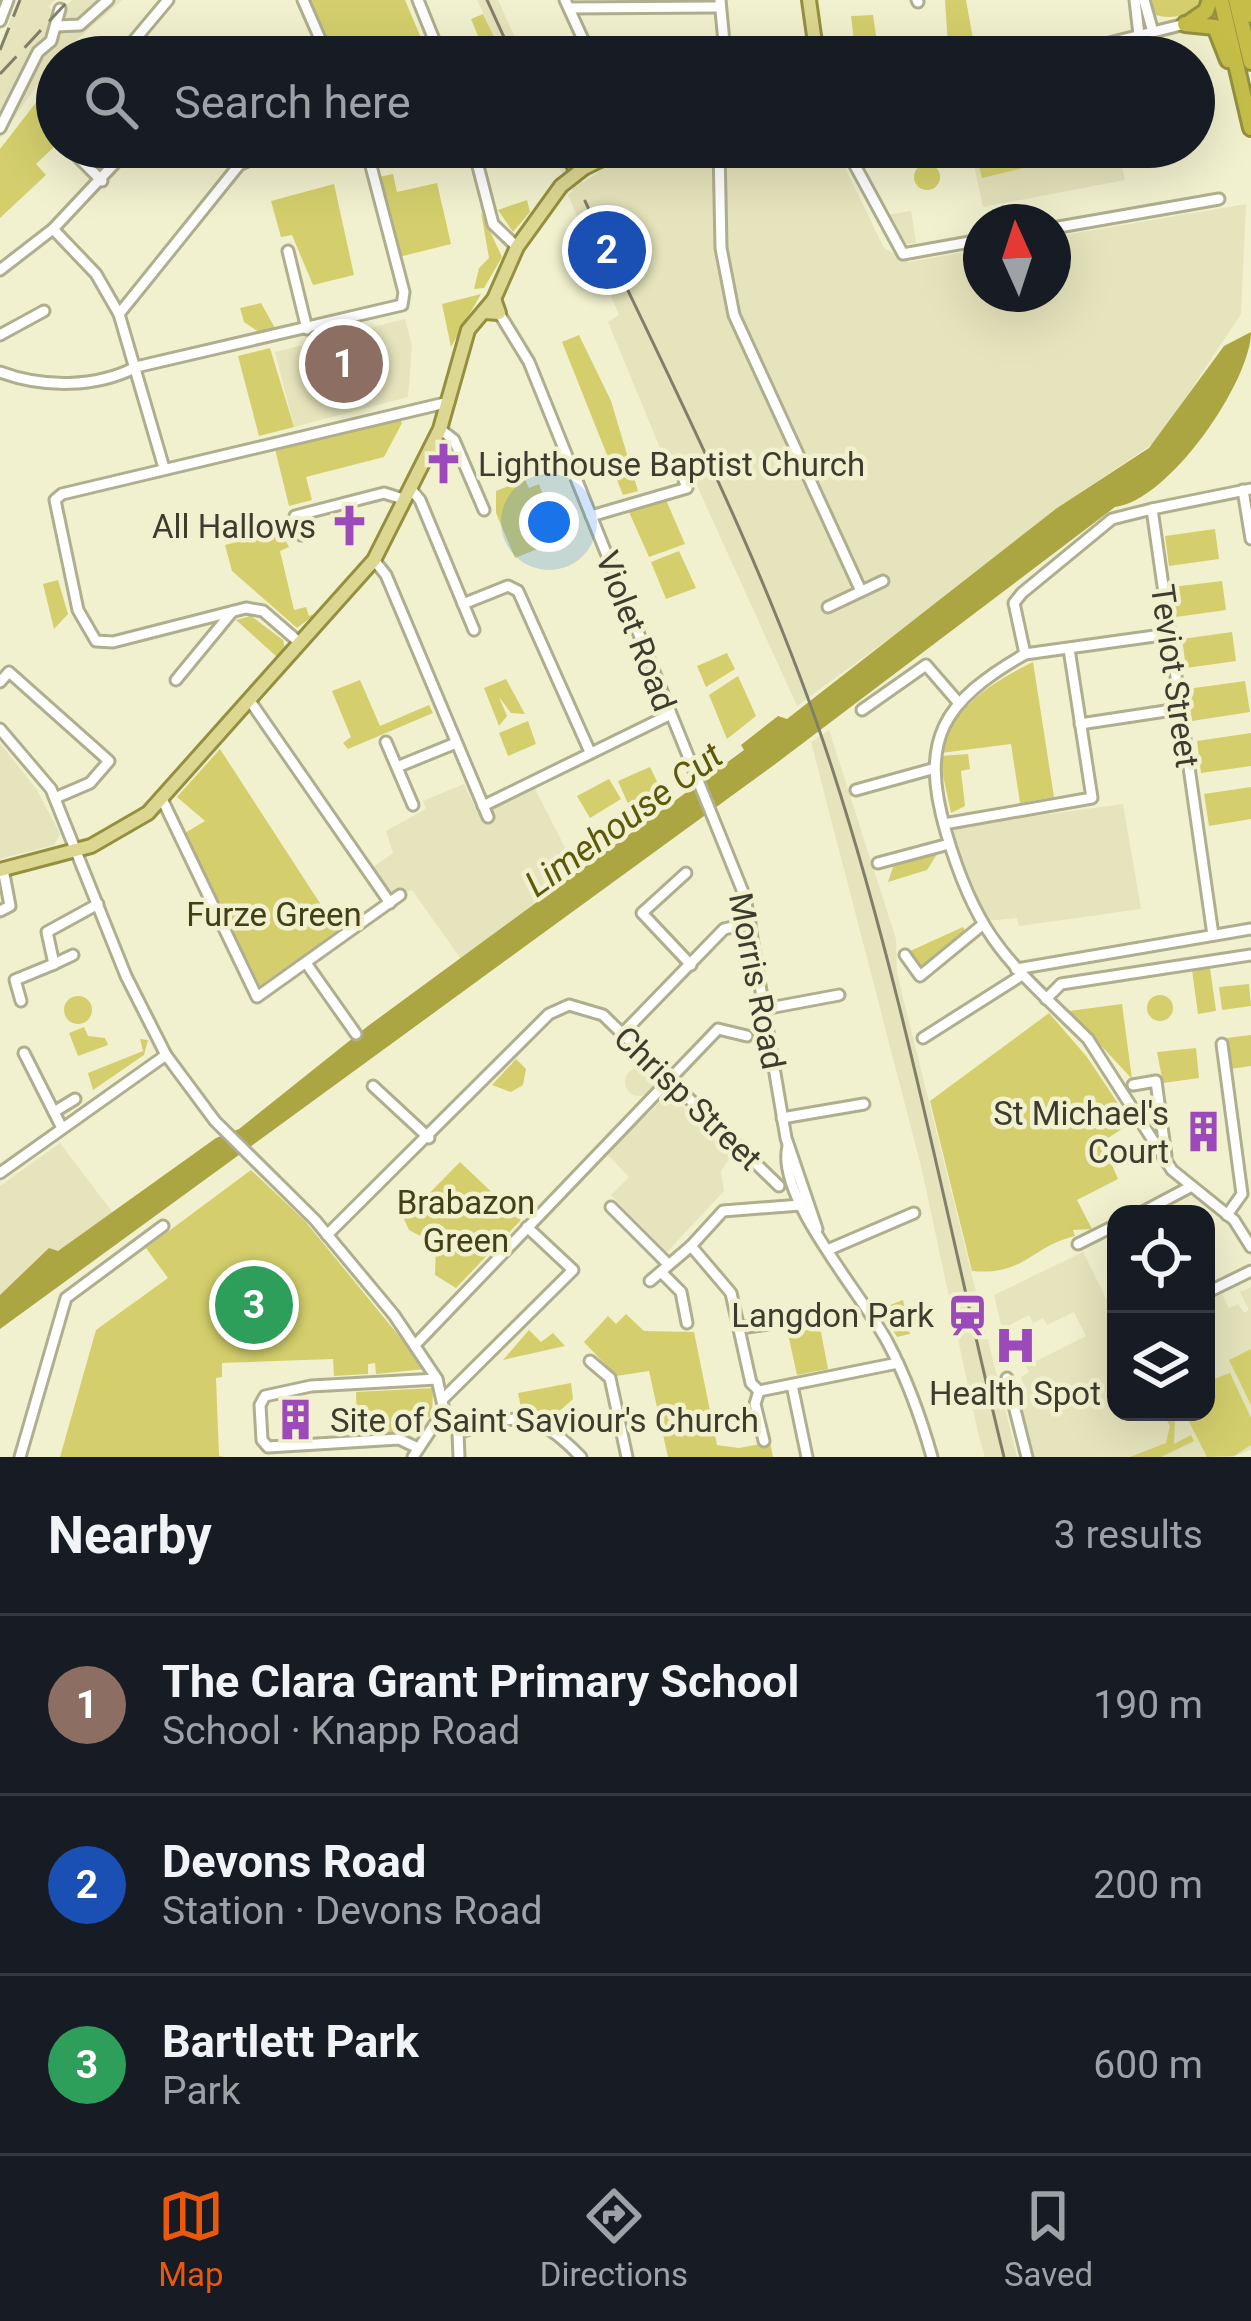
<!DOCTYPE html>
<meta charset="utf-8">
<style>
body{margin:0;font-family:Roboto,sans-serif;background:#242831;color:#f1f3f6}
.controls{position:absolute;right:36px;bottom:36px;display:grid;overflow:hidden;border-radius:24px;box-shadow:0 12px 48px #0002}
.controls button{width:108px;height:108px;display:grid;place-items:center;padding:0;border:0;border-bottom:3px solid #363941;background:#171b24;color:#f1f3f6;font:60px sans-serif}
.compass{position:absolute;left:963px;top:204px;width:108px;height:108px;border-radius:50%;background:#171b24;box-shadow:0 12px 48px #0002;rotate:357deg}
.you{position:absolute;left:549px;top:522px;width:42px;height:42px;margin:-30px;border:9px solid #fff;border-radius:50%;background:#1a73e8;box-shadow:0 0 0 18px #1a73e833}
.badge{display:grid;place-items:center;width:78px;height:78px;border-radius:50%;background:#ea580c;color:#fff;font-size:39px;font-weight:700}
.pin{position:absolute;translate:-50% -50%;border:6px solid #fff;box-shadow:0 3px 12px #0006}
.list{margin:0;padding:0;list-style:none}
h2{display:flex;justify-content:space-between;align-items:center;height:156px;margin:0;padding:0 48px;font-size:51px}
h2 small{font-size:39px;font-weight:400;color:#9ea1a6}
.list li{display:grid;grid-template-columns:78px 1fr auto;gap:36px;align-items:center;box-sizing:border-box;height:180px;padding:0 48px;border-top:3px solid #363941}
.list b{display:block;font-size:45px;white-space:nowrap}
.list p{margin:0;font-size:39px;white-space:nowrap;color:#9ea1a6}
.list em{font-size:39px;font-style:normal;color:#9ea1a6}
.icon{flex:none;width:66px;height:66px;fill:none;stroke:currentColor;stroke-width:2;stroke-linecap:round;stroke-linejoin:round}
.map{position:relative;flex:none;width:1251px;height:1457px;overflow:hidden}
.search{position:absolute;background:#171b24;box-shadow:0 12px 48px #0002;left:36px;right:36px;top:36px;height:132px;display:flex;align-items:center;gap:30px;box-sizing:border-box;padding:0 42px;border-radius:66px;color:#9ea1a6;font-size:45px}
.sheet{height:696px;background:#171b24}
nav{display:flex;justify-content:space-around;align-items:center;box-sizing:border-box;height:168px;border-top:3px solid #363941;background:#171b24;font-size:33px;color:#9ea1a6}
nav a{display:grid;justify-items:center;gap:6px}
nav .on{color:#ea580c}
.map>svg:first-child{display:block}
</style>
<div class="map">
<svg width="1251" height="1457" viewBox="0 0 1251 1457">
<rect width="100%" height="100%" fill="#f1f1cf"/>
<!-- built -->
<g fill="#e5e4bc">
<polygon points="18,0 55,0 48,7 57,12 73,0 122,0 57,57 0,138 0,46"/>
<polygon points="477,0 498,0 524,57 504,57"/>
<polygon points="547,147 566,147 583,183 613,162 656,148 835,147 884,248 909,262 981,249 981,294 1053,294 1053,237 1246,204 1241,314 1157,441 1057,508 946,597 797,706 683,455 665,460 608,322 619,315 568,195 573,191"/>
<polygon points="970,147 1117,147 1125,180 983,207"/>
<polygon points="911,211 916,243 906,244 887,215"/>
<polygon points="405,319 412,346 408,397 294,427 275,352"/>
<polygon points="829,730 896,939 897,973 1017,1457 985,1457 978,1433 922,1170 811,742"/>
<polygon points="0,743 37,790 60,834 54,845 0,859"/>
<polygon points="464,784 479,815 534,787 577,871 461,959 412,890 393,896 373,867 393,853 386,831 426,809 423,801"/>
<polygon points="1123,804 1141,909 1019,926 1017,918 986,921 962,874 953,827"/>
<circle cx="639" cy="1082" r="14"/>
<polygon points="669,1093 732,1155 721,1171 724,1191 667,1252 611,1195 629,1177 607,1154"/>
<polygon points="60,1143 113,1213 0,1295 0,1186"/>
<polygon points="1083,1252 1116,1318 1116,1412 1206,1412 1206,1302 1222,1294 1229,1308 1238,1304 1244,1313 1249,1310 1240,1292 1251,1287 1251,1450 1233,1457 1034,1457 1019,1398 1026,1390 1021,1377 1029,1372 1026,1366 1086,1336 1074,1312 1047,1325 1043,1318 1033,1323 1029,1315 1002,1329 994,1295"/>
</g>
<!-- green -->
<g fill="#d4cf6c">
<polygon points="309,0 405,0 429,57 335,57"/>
<polygon points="945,0 966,0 973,39 948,46"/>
<path d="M1149 0H1200C1192 18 1168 20 1153 14Z"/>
<polygon points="483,14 504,57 487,57 471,19"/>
<polygon points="873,15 879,57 856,57 851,16"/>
<polygon points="55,78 57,144 36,164 46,175 0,218 0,149"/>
<polygon points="974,147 1026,147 1031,166 982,178"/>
<circle cx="927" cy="177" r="13"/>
<polygon points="393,174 397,192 437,183 451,244 399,257 379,177"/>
<polygon points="334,184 354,275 313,285 292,235 281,237 271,201"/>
<polygon points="527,200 530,212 513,232 498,210"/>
<polygon points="481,212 502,257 484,288 474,289 479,268 489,258"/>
<polygon points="481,294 451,347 442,304"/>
<polygon points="261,303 275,328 259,332 244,322 240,308"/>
<polygon points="579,335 611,401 638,491 623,495 562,342"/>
<polygon points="270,348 294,427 259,436 238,356"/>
<polygon points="398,417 402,423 384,457 306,477 312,500 289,506 275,449"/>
<polygon points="525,479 529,488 539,484 560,540 515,558 496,513 496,491"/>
<polygon points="666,500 685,544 649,557 629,512"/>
<polygon points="1215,529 1219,559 1169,566 1165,536"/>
<polygon points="280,531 289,547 280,551 294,610 306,607 309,616 317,613 297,628 232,571 225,545"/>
<polygon points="679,551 696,588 666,599 651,562"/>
<polygon points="58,580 68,614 54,629 43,584"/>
<polygon points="1222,581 1226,610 1176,617 1172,587"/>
<polygon points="251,616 283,640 285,649 277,657 236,620"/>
<polygon points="1232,632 1236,661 1186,668 1182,639"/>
<polygon points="727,653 735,669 706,687 697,666"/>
<path d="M1033 662 1054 797 1020 803 1011 744 941 753C950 708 994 681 1033 662Z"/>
<polygon points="738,676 756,716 727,739 709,695"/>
<polygon points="506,679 525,714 511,713 499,697 507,716 499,726 484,688"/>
<polygon points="360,680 380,726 429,705 433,713 348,749 343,743 351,737 332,691"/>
<polygon points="1245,681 1250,712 1192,721 1187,689"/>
<polygon points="528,721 536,744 508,756 499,733"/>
<polygon points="1251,733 1251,766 1201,773 1197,741"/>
<polygon points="220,749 338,931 260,986 185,833 205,821 177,797"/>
<polygon points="968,754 970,769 961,771 965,806 951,813 939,756"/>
<polygon points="650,767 665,798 635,820 618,781"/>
<polygon points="609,779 621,799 590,818 577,796"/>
<polygon points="1251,787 1251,819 1209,826 1204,794"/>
<polygon points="939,851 927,870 888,882 894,864"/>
<polygon points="963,927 966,933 921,970 908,952"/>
<polygon points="1210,968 1216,1011 1198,1014 1192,970"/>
<polygon points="1249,984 1251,1006 1222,1010 1219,987"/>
<circle cx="1160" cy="1008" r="13"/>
<circle cx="78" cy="1010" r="14"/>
<polygon points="1122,1004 1132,1079 1069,1011"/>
<path d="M1049 1013 1087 1057 1131 1123 1102 1142 1118 1179 1077 1200 1092 1229 1073 1230 1075 1236C1030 1247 1025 1276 972 1271L930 1101Z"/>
<polygon points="84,1027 88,1036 105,1038 108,1045 78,1056 69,1033"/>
<polygon points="1251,1035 1251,1066 1230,1069 1226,1038"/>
<polygon points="140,1039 148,1040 144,1055 93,1090 88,1073 143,1051"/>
<polygon points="1196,1048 1199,1078 1163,1083 1157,1052"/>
<polygon points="516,1059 526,1069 523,1085 511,1092 492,1085"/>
<polygon points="460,1162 521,1220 456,1288 435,1275 436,1244 409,1230 404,1219"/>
<polygon points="251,1170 305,1221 426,1369 376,1374 375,1363 368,1364 368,1374 334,1376 333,1359 222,1363 222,1377 216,1378 219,1456 225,1457 60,1457 96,1330 168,1278 146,1248"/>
<polygon points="903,1300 910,1334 897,1337 880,1309"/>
<polygon points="626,1314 644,1331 694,1332 717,1445 739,1448 770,1442 773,1457 668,1457 649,1371 616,1376 584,1342 608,1316 616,1324"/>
<polygon points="820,1327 828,1369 797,1375 788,1334"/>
<polygon points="529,1330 541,1342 553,1333 565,1346 503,1360"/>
<polygon points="1251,1349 1251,1405 1229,1360"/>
<polygon points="1230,1373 1251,1418 1251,1445 1234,1456 1207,1457 1184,1412 1206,1412 1206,1382"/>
<polygon points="571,1383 573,1399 555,1415 521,1407 518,1393"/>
<polygon points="433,1388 432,1417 394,1420 394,1435 357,1436 356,1392"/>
<polygon points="1162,1412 1175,1418 1174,1444 1191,1435 1194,1441 1161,1457 1130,1457 1166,1443 1170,1426"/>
</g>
<!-- water -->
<path fill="#aba641" d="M1251 332C1251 381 1169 501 1115 507L774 765 0 1329V1295L49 1248 58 1251 216 1138 239 1129 368 1026 744 750 741 745 778 716 787 719 1057 508 1149 448 1224 346Z"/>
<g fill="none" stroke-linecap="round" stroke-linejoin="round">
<defs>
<g id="minor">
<polyline points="303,0 328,57"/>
<polyline points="418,0 441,57"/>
<polyline points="565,0 591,57"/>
<polyline points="720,0 724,42 739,57"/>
<polyline points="917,0 918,2"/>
<polyline points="1135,0 1139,35"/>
<polyline points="1144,0 1153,32"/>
<polyline points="569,8 716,7"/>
<polyline points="0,21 8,0"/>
<polyline points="57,26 80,25 108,0"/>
<polyline points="137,39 157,57"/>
<polyline points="127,49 168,0"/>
<polyline points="707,57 724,42"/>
<polyline points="1053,57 1185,24"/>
<polyline points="0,128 38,52 51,41 60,9"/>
<polyline points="68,147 102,181"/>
<polyline points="473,147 493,224 517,247"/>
<polyline points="719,147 721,248 734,315 861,591"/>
<polyline points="845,147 903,254 981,240"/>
<polyline points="1053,228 1219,199"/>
<polyline points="53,229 96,274 119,314 164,468"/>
<polyline points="288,251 307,329"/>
<polyline points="0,270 53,229 130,147"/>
<polyline points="499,313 529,362 745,897 786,1138 817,1229"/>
<polyline points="119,314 239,165 278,147"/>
<polyline points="0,335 44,311"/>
<path d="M0 372C43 388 96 388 136 367L402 305 404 292 366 147"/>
<polyline points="440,429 454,440 484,510"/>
<polyline points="410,488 420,500 474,630"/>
<polyline points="1243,490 1251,539"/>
<polyline points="591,516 687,488 684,480"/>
<polyline points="301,535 295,516 384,493 403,499"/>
<polyline points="374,560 386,575 488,817"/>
<polyline points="463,604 508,586 518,591 590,752"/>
<polyline points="828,607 883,581"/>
<path d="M1169 634 1025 654C942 702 919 739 946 832 978 942 1011 963 1088 1039L1172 1170 1234 1220 1251 1247"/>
<polyline points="300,643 263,611 246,608 113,642 96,641 78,610 55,500 62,494 449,402"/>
<polyline points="1025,654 1014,603 1022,593 1112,519 1152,509"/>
<polyline points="176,680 232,612"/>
<polyline points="0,682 9,672 109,761 90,783 55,798"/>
<polyline points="250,701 390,903"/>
<polyline points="862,710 926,665 958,702"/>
<polyline points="1080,724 1179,709"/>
<polyline points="0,729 51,789 126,976 166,1055 215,1121 315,1220 394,1315 437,1379 444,1410 413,1457"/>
<polyline points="386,742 413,805"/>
<polyline points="397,767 456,743"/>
<polyline points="856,790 932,769"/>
<polyline points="162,799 257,997 400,895"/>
<polyline points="483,806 669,715"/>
<polyline points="944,824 1092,798 1069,649"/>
<polyline points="878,863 949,844"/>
<polyline points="686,873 642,913 691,965"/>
<polyline points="0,911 10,906 3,869"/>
<polyline points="1213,935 1152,509 1251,489"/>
<polyline points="905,955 920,976 981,926"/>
<polyline points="306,963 356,1034"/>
<polyline points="54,964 73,955"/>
<polyline points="1016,969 1251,929"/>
<polyline points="1046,999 1061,984 1251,955"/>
<polyline points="21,1001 15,980 54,964 47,932 98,904"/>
<polyline points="764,1009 839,995"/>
<polyline points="622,1034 724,929 750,923"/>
<polyline points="923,1038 1022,975"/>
<polyline points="1222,1044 1242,1194 1227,1215"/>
<polyline points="24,1053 62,1128"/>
<polyline points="1133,1085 1156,1081 1166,1156"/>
<polyline points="373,1086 429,1138"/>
<polyline points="54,1112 75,1099"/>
<polyline points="782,1118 864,1104"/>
<path d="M788 1146C775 1197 863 1295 888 1343 907 1379 921 1418 932 1457"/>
<polyline points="0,1173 166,1055"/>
<polyline points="611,1207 668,1264"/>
<polyline points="1139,1214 1190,1187"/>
<polyline points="327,1235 549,1014 569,1005 603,1015 779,1186"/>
<polyline points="1078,1244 1116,1225"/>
<polyline points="691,1246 731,1293 751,1383 759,1391"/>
<polyline points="691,1246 723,1211 801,1205"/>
<polyline points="830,1249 914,1213"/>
<polyline points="661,1272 681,1292 687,1323"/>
<polyline points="650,1281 691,1246"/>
<polyline points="1206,1293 1251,1271"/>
<polyline points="740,1328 768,1324"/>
<polyline points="416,1344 718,1029 747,1036"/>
<polyline points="590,1361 610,1378 627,1457"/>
<polyline points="1007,1378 1027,1457"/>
<polyline points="792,1385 807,1457"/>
<polyline points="759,1391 898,1363"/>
<polyline points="759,1391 755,1404 764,1441"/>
<polyline points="444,1398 573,1270 527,1227"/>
<polyline points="418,1448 399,1439 268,1447 262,1440 260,1405 265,1396 311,1386 437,1379"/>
<polyline points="20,1457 66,1298 163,1226"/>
<path d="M459 1457 458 1433C518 1412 536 1411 581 1457"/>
</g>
<g id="major">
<polyline points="809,0 817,57"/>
<polyline points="584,168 627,147"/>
<polyline points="485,312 499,313 494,299"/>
<polyline points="0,870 91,846 148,813 374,560 440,429 468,330 494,299 517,247 561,186"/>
</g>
<g id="highway">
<polyline points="1221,0 1251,128"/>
<polyline points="1236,0 1251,62"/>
<polyline points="1246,0 1251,15"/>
<polyline points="1190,22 1206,11 1210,0"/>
<polyline points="1185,24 1215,27 1228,60"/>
</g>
</defs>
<!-- minor casing -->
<use href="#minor" stroke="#afae8e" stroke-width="15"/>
<!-- major casing -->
<use href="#major" stroke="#959040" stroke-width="18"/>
<!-- highway casing -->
<use href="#highway" stroke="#959040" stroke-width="20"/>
<!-- minor -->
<use href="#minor" stroke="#fff" stroke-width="9"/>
<!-- major -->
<use href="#major" stroke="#dcd892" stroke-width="12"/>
<!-- highway -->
<use href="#highway" stroke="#c4be49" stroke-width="14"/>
<!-- tram -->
<g stroke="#807f6a" stroke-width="3">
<polyline points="487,0 513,57"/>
<polyline points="556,147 568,171"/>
<path d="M585 201C673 386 769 573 832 768 905 993 948 1228 1004 1457"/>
</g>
<!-- rail -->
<g stroke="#807f6a" stroke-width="3" stroke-dasharray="24 12" stroke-linecap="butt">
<polyline points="0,50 20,0"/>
<polyline points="0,74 69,0"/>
</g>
<defs>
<polyline id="major-bridge" points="561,186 584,168"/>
</defs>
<!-- major-bridge casing -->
<use href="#major-bridge" stroke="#959040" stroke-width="18" stroke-linecap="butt"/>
<!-- major-bridge -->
<use href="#major-bridge" stroke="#dcd892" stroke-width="12"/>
</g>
<!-- icons -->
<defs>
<symbol id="church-bare" viewBox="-9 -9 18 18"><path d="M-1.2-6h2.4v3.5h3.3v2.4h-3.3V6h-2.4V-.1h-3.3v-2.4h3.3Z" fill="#9c4ab9" stroke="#f1f1cf" stroke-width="2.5" paint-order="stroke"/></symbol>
<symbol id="building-bare" viewBox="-9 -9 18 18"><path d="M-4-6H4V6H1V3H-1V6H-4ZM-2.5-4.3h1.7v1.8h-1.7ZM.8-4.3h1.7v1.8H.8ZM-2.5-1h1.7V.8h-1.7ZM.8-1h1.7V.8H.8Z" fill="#9c4ab9" stroke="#f1f1cf" stroke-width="2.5" paint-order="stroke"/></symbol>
<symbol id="station-bare" viewBox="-9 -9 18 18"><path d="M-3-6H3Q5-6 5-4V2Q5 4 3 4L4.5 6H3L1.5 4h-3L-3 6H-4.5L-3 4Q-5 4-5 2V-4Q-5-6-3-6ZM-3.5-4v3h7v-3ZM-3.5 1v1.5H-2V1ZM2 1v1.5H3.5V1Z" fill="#9c4ab9" stroke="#f1f1cf" stroke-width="2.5" paint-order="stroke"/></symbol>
<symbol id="hospital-bare" viewBox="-9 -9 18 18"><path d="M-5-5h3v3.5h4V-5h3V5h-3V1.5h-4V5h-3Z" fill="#9c4ab9" stroke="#f1f1cf" stroke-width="2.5" paint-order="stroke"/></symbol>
</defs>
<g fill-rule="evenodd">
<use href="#church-bare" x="414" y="434" width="59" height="59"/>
<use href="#church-bare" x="320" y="496" width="59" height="59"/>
<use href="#building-bare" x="1174" y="1102" width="59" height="59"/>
<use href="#station-bare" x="938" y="1286" width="59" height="59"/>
<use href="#hospital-bare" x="986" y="1316" width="59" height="59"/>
<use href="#building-bare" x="266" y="1390" width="59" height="59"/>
</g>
<g text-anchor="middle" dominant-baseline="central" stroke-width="9" stroke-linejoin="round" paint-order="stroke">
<!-- poi labels -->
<g font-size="33" fill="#3d3c2f" stroke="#f1f1cf" text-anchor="end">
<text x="478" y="464" text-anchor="start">Lighthouse Baptist Church</text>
<text x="316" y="526">All Hallows</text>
<text x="1169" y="1113">St Michael's<tspan x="1169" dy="38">Court</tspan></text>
<text x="934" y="1315">Langdon Park</text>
<text x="1015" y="1393" text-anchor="middle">Health Spot</text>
<text x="330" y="1420" text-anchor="start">Site of Saint Saviour's Church</text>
</g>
<!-- street labels -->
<g font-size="33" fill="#3d3c2f" stroke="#f1f1cf">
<text transform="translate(636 631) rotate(69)">Violet Road</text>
<text transform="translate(1175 676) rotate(82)">Teviot Street</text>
<text transform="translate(757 981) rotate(79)">Morris Road</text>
<text transform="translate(688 1098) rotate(44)">Chrisp Street</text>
</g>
<!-- park labels -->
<g font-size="33" fill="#424016" stroke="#f1f1cf">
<text x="274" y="914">Furze Green</text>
<text x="466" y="1202">Brabazon<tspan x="466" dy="38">Green</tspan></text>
</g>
<!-- water labels -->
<g font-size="36" font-style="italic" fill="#5d590c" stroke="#f1f1cf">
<text transform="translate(624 820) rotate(-36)">Limehouse Cut</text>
</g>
</g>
</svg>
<div class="controls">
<button><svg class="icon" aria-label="locate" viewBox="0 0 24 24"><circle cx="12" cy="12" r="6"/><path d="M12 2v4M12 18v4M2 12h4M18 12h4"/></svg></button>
<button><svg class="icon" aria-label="layers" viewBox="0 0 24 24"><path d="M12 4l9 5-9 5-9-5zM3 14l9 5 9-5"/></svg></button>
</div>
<svg class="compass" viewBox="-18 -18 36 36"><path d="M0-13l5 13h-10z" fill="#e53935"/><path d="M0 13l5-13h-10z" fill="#9ea1a6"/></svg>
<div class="you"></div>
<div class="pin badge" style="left:344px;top:364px;background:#8d6e63">1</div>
<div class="pin badge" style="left:607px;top:250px;background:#1a4fb4">2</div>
<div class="pin badge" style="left:254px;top:1305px;background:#2e9e5b">3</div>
<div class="search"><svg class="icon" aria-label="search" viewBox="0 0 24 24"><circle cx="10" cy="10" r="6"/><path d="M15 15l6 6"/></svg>Search here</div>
</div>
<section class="sheet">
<h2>Nearby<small>3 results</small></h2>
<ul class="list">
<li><span class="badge" style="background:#8d6e63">1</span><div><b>The Clara Grant Primary School</b><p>School · Knapp Road</p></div><em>190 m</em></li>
<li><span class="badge" style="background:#1a4fb4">2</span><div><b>Devons Road</b><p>Station · Devons Road</p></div><em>200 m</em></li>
<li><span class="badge" style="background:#2e9e5b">3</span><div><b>Bartlett Park</b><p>Park</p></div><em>600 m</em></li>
</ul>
</section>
<nav>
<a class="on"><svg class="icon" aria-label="map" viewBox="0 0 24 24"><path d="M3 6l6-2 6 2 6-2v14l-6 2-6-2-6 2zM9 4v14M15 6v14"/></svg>Map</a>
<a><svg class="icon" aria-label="directions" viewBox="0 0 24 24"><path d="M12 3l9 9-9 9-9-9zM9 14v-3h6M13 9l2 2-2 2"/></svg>Directions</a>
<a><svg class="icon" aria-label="saved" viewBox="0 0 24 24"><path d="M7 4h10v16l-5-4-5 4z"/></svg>Saved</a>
</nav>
